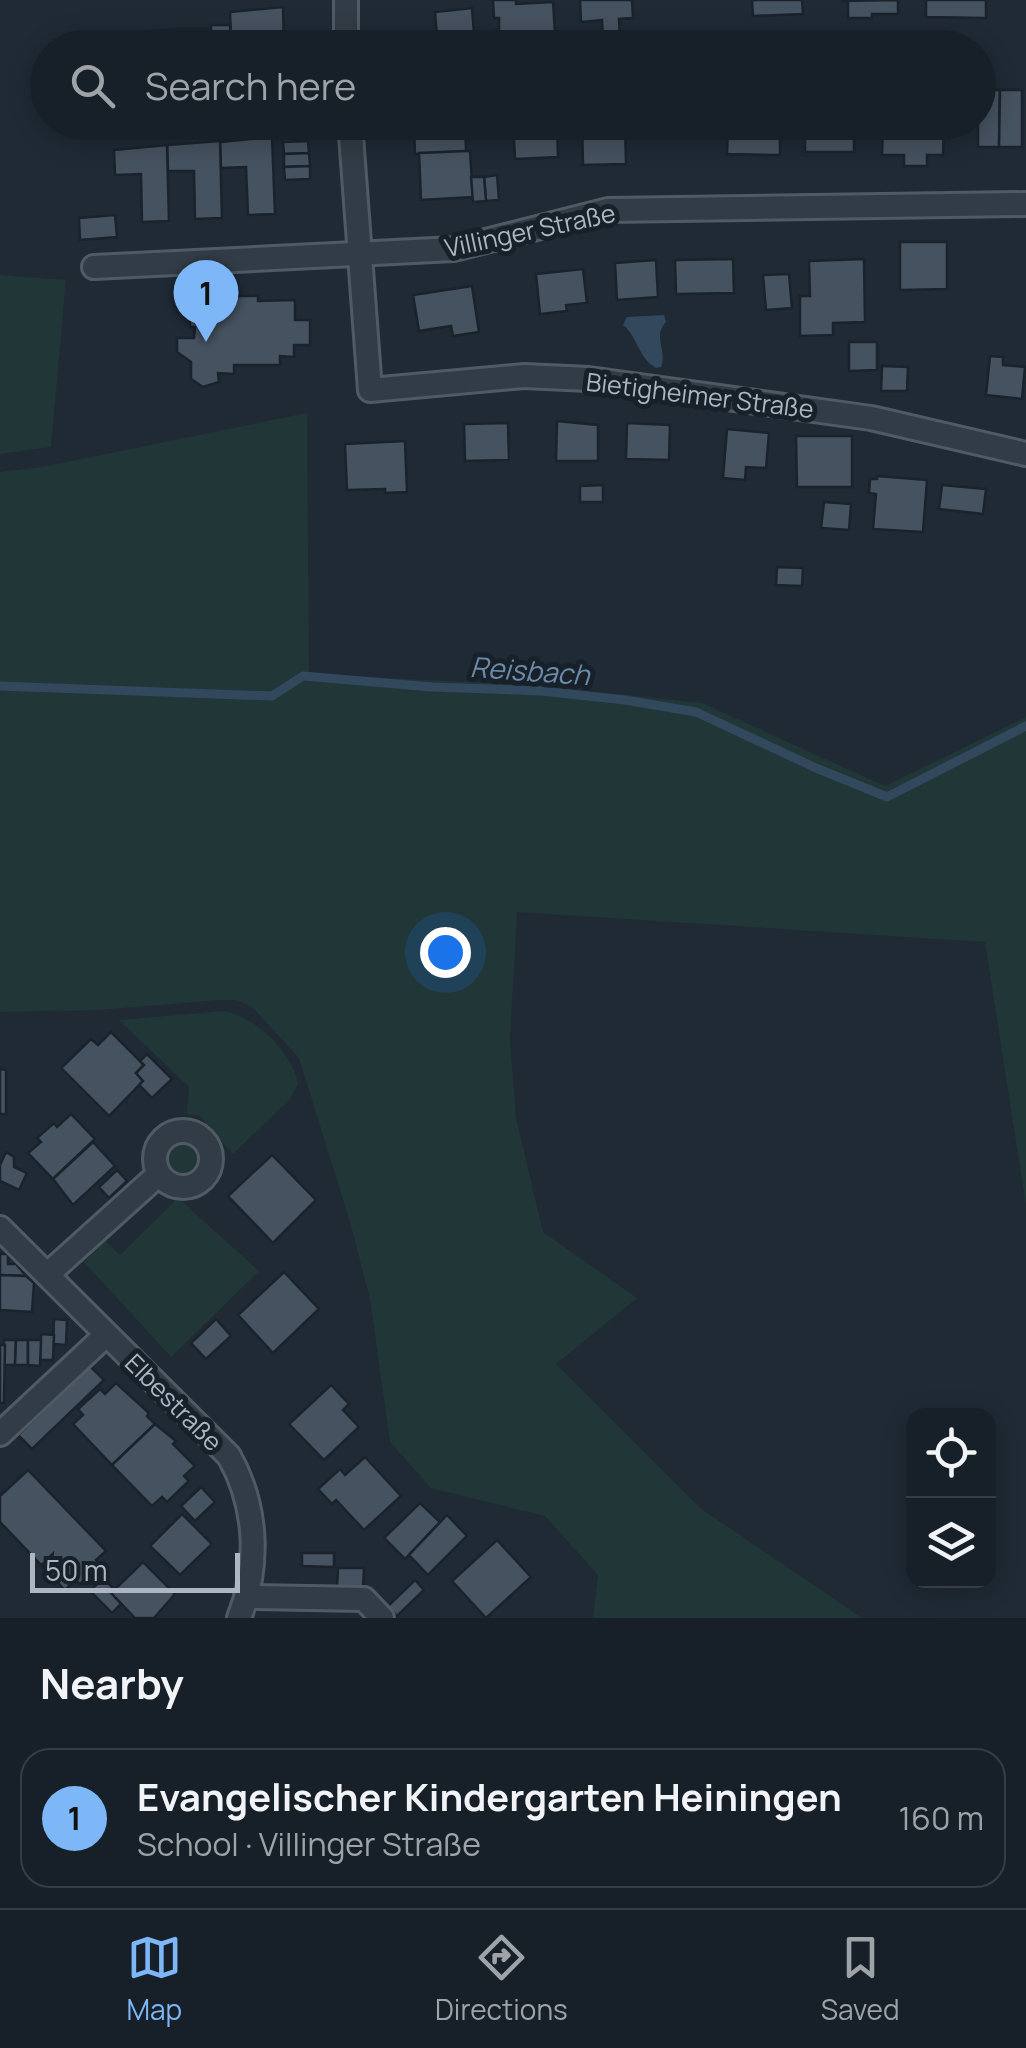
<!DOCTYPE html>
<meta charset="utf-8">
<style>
body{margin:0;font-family:Manrope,sans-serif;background:#242d34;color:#f1f3f6}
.controls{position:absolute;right:30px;bottom:30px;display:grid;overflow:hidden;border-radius:20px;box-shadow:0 5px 25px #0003}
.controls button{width:90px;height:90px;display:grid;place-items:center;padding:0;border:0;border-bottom:2px solid #363e45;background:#172028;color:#f1f3f6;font:50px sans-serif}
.scale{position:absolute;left:30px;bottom:25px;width:210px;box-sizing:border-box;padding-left:10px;border:5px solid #acb7c3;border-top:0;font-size:28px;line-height:35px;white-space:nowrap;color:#acb7c3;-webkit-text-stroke:8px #18212a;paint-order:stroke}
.you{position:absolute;left:445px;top:952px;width:35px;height:35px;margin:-25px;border:8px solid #fff;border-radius:50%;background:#1a73e8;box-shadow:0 0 0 15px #1a73e833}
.badge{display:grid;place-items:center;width:65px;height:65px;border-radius:50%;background:#7db7f7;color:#111;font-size:32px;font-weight:700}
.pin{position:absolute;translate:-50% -82px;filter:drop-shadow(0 2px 5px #0008)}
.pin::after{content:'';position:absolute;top:52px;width:35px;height:30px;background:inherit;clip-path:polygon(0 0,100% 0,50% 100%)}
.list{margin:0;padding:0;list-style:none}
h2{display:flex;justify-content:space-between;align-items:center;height:130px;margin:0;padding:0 40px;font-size:42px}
h2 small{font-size:32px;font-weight:400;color:#9ea3a8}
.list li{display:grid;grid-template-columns:65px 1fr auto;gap:30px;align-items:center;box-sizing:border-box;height:140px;margin:0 20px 20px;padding:0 20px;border:2px solid #363e45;border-radius:30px}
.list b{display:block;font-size:38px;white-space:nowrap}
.list p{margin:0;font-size:32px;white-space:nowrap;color:#9ea3a8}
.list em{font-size:32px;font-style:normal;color:#9ea3a8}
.icon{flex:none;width:55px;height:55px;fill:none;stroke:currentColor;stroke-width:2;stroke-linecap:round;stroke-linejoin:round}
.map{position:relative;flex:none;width:1026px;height:1618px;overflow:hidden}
.search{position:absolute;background:#172028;box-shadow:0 5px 25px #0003;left:30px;right:30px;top:30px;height:110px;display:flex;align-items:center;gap:25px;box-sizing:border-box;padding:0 35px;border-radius:55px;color:#9ea3a8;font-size:38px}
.sheet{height:290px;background:#172028}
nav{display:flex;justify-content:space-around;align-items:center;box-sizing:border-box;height:140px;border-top:2px solid #363e45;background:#172028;font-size:28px;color:#9ea3a8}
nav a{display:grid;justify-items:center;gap:5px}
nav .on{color:#7db7f7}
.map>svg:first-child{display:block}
</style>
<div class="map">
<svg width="1026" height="1618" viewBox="0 0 1026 1618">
<rect width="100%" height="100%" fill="#1f2a35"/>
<!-- green -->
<g fill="#213636">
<polygon points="0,275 66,280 51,447 0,454"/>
<polygon points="307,413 309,674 542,686 702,703 885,786 1026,717 1026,1206 985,942 517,912 510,1039 516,1118 543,1232 637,1298 556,1364 700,1508 862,1618 593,1618 598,1575 545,1516 431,1488 390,1442 370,1299 350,1222 299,1058 253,1008 237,1000 220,1000 99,1010 0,1012 0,472 42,467"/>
<path d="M223 1011C254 1015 292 1052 298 1083L290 1099 233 1154 200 1116 187 1114 189 1087 119 1020Z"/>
<circle cx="183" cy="1158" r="18"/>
<polygon points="178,1198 259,1271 171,1357 84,1262 105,1241 120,1255"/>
</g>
<!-- water -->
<path fill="#32485d" d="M664 315 666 322C652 337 668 351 661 367L656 368C638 358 638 337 623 325L627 317Z"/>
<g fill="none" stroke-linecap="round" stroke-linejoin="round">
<!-- stream -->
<polyline stroke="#32485d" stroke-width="9" points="0,686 272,696 303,676 432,687 541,691 625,700 696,712 816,768 887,797 1026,726"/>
</g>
<!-- building -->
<g fill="#45525f" stroke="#1a232c" stroke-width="2.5">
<polygon points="493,0 516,0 516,4 553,2 556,48 540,48 540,41 519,42 520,48 496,48 495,30 499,30 499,18 494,18"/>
<polygon points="580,0 632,0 633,18 619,19 620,38 603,39 602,20 581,22"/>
<polygon points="752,0 802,0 803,14 753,16"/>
<polygon points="898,0 898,14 872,14 872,18 848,18 848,1 841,1"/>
<polygon points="926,0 986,0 986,18 926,17"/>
<polygon points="283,7 284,48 257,48 256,36 231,37 230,12"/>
<polygon points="472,8 474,34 437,37 435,12"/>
<polygon points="211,25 230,25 231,48 179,48 179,29 211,29"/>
<polygon points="179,29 179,48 126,48 125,33"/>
<polygon points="463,37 463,48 413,48 412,40"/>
<polygon points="978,90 1000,90 999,147 978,147"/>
<polygon points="1000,90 1022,90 1022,147 999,147"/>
<polygon points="465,122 466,151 415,154 414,125"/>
<polygon points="513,122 557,122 558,157 515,159"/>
<polygon points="582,122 625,122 626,164 583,165"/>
<polygon points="728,122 780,122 780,155 727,154"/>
<rect x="805" y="122" width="49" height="30"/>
<polygon points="883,122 944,122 943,155 927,155 927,166 904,166 904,155 882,155"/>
<polygon points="308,128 308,141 283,142 282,129"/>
<polygon points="272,137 275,214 248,215 246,167 221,168 220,142"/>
<polygon points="220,141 222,218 195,219 194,171 168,171 167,145"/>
<polygon points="308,141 309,153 284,154 283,142"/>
<polygon points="167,145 169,221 142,222 141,174 115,175 114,150"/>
<polygon points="466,151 470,151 473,197 421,200 419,153"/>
<polygon points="309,153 310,166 284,167 284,154"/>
<polygon points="310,166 310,179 285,180 284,167"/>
<polygon points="497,175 499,200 486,201 484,177"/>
<polygon points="471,177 484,177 486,201 473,202"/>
<polygon points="115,215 117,237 80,240 79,218"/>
<polygon points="900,242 947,242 947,289 900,290"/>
<polygon points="733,259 734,293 676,294 675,260"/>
<polygon points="864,259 865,322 833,323 833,335 800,336 800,296 810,296 809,261"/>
<polygon points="656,260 658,297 617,300 615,263"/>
<polygon points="583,269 587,303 566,305 567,311 540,314 536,274"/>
<polygon points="789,274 792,308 766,310 763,275"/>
<polygon points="472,286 479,332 453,336 451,326 419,331 413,295"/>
<polygon points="227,296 258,296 258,301 295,300 295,320 310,320 310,345 294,345 294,357 280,356 280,365 234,365 234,374 218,373 219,382 203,387 191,379 191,362 177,352 177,338 194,338 195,327 190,327 189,303 227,303"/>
<polygon points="849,342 877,342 877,370 849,371"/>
<polygon points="990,356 1003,357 1003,365 1025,367 1022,399 986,395"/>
<polygon points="882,366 908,367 907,391 881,391"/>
<polygon points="557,421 598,425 598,461 556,461"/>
<polygon points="508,423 509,460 465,461 464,424"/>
<polygon points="627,423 670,425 669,460 626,459"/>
<polygon points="727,429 769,433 766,468 746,467 745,480 723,478"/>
<polygon points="796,436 852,436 852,487 797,487"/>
<polygon points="405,441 407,492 385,493 385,489 347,490 345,444"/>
<polygon points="877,476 927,480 923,532 873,529 876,494 869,493 870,479 877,479"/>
<polygon points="603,485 603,502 580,502 580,486"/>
<polygon points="942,485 986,489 983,514 939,509"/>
<polygon points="824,502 851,504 849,530 821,528"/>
<polygon points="777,567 803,568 802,586 776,585"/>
<polygon points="111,1032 144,1065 136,1073 143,1081 109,1116 61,1068 91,1039 98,1045"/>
<polygon points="147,1054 172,1079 152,1098 139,1085 143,1081 136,1073 144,1065 140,1061"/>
<polygon points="0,1069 6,1070 6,1114 0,1114"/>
<polygon points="71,1114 95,1139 53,1179 28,1153 41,1142 37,1138 54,1123 57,1127"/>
<polygon points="93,1142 115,1166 73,1205 53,1179"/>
<polygon points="6,1152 14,1157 14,1167 27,1173 19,1190 0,1181 0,1165"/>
<polygon points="272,1155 316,1200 273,1243 228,1196"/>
<polygon points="117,1170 127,1181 109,1198 99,1187"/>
<polygon points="0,1254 8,1254 8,1264 16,1264 26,1276 0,1275"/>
<polygon points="284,1272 319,1309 273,1353 238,1315"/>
<polygon points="0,1275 26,1276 34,1283 32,1312 0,1310"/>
<polygon points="54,1319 67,1320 66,1345 53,1344"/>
<polygon points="216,1319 231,1336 206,1359 191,1343"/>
<polygon points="41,1334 54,1335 53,1360 40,1360"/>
<polygon points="4,1340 16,1340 15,1365 3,1365"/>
<polygon points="16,1340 28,1340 28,1365 15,1365"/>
<polygon points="28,1340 41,1340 40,1366 28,1365"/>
<polygon points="0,1345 5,1345 4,1403 0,1403"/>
<polygon points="90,1366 104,1380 32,1449 18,1435"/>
<polygon points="116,1383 149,1413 147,1416 155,1424 112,1465 73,1424 83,1415 78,1409 100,1389 105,1394"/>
<polygon points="331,1385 349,1404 343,1410 359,1427 324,1460 289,1424"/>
<polygon points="155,1424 176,1441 173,1444 195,1466 184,1476 189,1481 167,1502 162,1497 152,1506 112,1465"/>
<polygon points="365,1457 401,1496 364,1530 336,1500 332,1504 318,1489 340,1469 345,1475"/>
<polygon points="28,1470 106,1551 96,1560 100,1565 80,1584 75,1580 65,1590 0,1522 0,1496"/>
<polygon points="201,1487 215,1502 195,1521 181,1506"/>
<polygon points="420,1503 440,1522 405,1559 384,1538"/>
<polygon points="182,1514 212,1544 180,1575 150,1546"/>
<polygon points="447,1515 467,1536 428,1575 409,1555"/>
<polygon points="497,1540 531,1577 486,1618 452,1581"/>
<polygon points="302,1553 334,1553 334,1567 302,1566"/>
<polygon points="143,1562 175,1594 154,1618 135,1618 111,1593"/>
<polygon points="338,1568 364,1568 363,1589 337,1588"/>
<polygon points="103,1578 115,1590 111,1593 121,1604 112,1613 90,1591"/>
<polygon points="415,1580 424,1590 397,1616 388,1606"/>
</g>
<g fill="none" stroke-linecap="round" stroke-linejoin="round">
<defs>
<g id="street">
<polyline points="346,0 346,48"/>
<polyline points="350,122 370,390 524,376 589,379 871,418 1026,454"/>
<polyline points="94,267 454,249 608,210 1026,204"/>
<circle cx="183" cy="1159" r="28"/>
<path d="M0 1228 229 1456C257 1506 260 1565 239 1618"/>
<polyline points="48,1274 159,1174"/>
<polyline points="0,1434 106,1335"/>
<polyline points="247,1597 364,1599 382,1618"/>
</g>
</defs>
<!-- street casing -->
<use href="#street" stroke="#505a64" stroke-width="28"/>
<!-- street -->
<use href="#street" stroke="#323c46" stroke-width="22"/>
</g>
<g text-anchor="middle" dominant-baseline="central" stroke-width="10" stroke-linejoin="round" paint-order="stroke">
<!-- street labels -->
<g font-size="25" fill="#acb7c3" stroke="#18212a">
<text transform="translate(530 230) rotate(-12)">Villinger Straße</text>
<text transform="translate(700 395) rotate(7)">Bietigheimer Straße</text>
<text transform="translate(174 1402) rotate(45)">Elbestraße</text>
</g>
<!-- water labels -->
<g font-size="28" font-style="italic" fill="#6c8ba8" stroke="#18212a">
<text transform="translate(530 670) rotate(4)">Reisbach</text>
</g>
</g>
</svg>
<div class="controls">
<button><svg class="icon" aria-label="locate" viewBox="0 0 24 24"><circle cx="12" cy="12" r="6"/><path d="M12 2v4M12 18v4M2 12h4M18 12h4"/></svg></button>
<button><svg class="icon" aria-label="layers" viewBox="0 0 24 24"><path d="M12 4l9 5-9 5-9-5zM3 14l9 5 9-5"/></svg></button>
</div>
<div class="scale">50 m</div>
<div class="you"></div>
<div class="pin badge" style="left:206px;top:342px">1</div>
<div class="search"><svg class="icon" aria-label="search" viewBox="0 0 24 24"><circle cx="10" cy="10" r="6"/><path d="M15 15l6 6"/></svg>Search here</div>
</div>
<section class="sheet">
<h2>Nearby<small></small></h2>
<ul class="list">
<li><span class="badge">1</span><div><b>Evangelischer Kindergarten Heiningen</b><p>School · Villinger Straße</p></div><em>160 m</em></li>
</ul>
</section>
<nav>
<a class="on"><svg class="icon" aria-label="map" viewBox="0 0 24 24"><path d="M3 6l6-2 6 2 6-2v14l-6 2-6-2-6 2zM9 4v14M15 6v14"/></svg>Map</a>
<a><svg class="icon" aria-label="directions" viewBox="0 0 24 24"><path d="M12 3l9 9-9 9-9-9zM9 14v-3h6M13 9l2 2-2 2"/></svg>Directions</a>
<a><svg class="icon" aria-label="saved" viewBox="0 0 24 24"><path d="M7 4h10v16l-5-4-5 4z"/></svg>Saved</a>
</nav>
